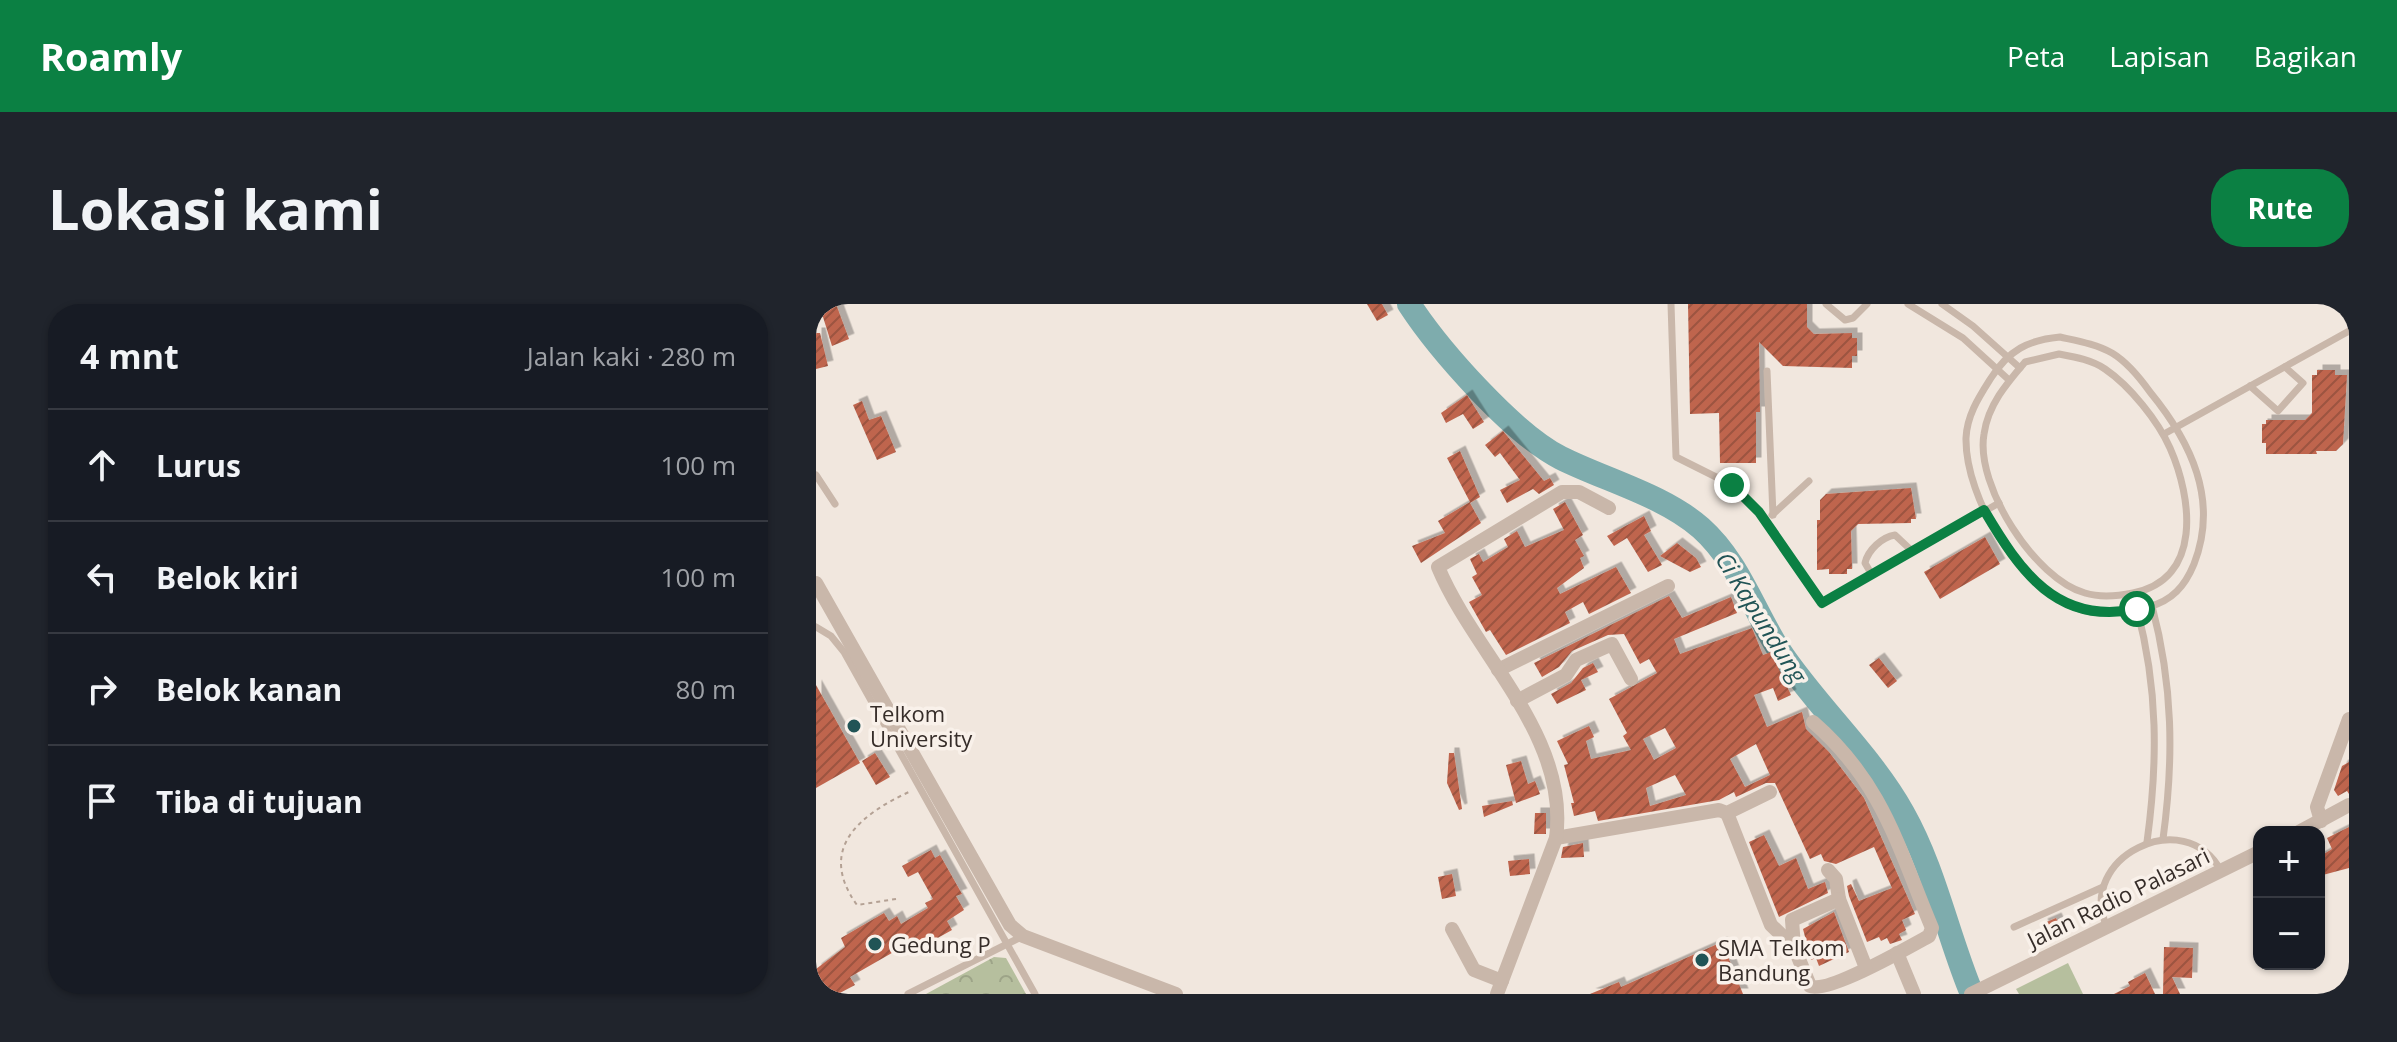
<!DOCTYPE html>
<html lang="id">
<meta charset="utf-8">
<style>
body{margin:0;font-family:"Open Sans",sans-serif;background:#20242c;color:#f1f3f6}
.controls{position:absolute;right:24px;bottom:24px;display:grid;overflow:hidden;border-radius:16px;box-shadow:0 2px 6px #0004}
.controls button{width:72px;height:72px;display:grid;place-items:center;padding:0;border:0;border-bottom:2px solid #363941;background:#171b24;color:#f1f3f6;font:40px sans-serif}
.stop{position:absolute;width:24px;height:24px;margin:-18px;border:6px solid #0b8043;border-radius:50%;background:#fff}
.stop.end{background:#0b8043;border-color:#fff;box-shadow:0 2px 8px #0008}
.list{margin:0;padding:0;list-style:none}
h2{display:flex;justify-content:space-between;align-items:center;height:104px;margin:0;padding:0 32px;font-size:34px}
h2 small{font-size:26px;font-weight:400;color:#9ea1a6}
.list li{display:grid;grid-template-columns:52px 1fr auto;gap:24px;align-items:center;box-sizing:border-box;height:112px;padding:0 32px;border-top:2px solid #363941}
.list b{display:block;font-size:30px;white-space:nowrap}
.list em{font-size:26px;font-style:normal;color:#9ea1a6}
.icon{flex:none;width:44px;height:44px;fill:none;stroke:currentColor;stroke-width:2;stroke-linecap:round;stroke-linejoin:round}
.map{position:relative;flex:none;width:1533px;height:690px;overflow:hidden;border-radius:32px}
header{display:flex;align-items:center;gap:48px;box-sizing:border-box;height:112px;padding:0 40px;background:#0b8043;color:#fff}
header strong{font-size:38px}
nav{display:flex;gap:44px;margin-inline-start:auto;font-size:28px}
.intro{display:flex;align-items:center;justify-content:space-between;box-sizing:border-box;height:192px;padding:0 48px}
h1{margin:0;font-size:56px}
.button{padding:20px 36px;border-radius:32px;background:#0b8043;color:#fff;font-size:28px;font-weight:700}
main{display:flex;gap:48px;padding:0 48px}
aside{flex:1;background:#171b24;border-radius:32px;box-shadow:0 2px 6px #0004}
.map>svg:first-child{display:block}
</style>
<header>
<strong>Roamly</strong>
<nav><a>Peta</a><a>Lapisan</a><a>Bagikan</a></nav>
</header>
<div class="intro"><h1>Lokasi kami</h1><a class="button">Rute</a></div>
<main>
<aside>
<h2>4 mnt<small>Jalan kaki · 280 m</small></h2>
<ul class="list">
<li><svg class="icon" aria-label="ahead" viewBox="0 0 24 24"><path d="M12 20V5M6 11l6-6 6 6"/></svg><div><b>Lurus</b></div><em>100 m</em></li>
<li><svg class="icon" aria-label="left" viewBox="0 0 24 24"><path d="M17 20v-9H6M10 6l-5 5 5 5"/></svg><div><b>Belok kiri</b></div><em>100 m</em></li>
<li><svg class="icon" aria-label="right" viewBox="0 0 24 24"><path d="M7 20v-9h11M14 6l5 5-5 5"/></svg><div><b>Belok kanan</b></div><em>80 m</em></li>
<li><svg class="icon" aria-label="arrive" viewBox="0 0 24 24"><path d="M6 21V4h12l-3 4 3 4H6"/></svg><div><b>Tiba di tujuan</b></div></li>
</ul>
</aside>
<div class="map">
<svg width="1533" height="690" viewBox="0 0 1533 690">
<defs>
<pattern id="forest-crowns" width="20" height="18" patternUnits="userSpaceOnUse" patternTransform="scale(2)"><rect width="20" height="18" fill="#b6bf9e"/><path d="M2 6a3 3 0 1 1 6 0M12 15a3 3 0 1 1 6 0" fill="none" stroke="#9da488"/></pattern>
<pattern id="building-hatch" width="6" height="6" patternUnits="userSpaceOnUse" patternTransform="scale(2)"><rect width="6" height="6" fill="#bf654e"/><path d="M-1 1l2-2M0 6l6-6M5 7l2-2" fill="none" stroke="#9c5441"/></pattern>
<filter id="shadow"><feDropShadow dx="5.5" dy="-5.5" stdDeviation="0" flood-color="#0004"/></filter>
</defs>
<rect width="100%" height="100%" fill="#f1e7de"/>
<!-- grass -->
<polygon fill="#b6bf9e" points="1252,659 1267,690 1203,690 1200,685"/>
<!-- forest -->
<polygon fill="url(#forest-crowns)" points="178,653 190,654 210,690 110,690"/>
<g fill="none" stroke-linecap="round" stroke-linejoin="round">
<!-- river -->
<path stroke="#7eacad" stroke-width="24" d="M593 0C623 46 696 129 745 154 789 176 847 191 885 224 922 257 937 305 963 346 1000 402 1054 450 1087 509 1119 566 1131 630 1156 690"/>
</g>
<!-- building -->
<g fill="url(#building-hatch)" fill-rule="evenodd" filter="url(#shadow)">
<polygon points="3,0 20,0 33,35 16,42"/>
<polygon points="551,0 566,0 572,11 561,17"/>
<polygon points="872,0 991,0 991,23 998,30 1036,29 1036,34 1041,34 1041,52 1036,52 1036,64 967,62 943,38 944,108 940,108 940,159 904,159 903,109 874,110"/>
<polygon points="0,29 4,29 12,62 0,65"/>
<polygon points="1501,66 1519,66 1519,71 1531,71 1527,140 1520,147 1500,147 1501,150 1450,150 1450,139 1446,139 1446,120 1450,120 1450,116 1489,116 1496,109 1496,71 1501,71"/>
<polygon points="651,91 668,118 657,125 647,110 630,119 625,109"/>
<polygon points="46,97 53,116 65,112 80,148 61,156 37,101"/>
<polygon points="687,127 728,177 734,174 738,181 723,190 717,185 691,199 684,186 704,176 684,149 679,153 669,141"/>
<polygon points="644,147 664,193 654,199 665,219 605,259 596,242 629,229 622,217 654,198 631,154"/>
<polygon points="1095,184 1100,215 1095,215 1095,219 1042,220 1035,227 1036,265 1031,265 1031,270 1013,270 1013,265 1001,266 1001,216 1004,216 1004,196 1010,190"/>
<polygon points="749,198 767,231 759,236 768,252 764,254 768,264 741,284 744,290 800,263 815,289 773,310 767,298 749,308 754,319 690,351 674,326 670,328 653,298 666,291 656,273 661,270 654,255 663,250 667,258 692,243 688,235 701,227 709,243 748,226 737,205"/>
<polygon points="828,212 835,227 828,231 846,261 832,268 811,234 798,242 791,232"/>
<polygon points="1169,233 1184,260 1124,295 1108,268"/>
<polygon points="861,239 880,254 885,263 874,268 844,252"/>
<path d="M853 292 866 314 915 293 921 309 858 335 864 350 936 324 947 351 955 348 975 391 962 397 957 384 938 391 951 423 986 408 990 425 1013 448 1048 494 1099 610 1086 616 1090 626 1083 630 1086 636 1074 640 1071 634 1065 637 1063 633 1051 638 1033 592 1031 582 1035 580 1043 597 1076 584 1058 543 1020 560 1008 557 1005 550 994 555 959 479H950L920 493 918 488 903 496 782 517 779 507 758 512 755 499H758L748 461 752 460 741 437 773 422 778 433 770 437 775 455 815 446 807 432 811 429 793 395 841 369 833 355 824 360 808 330 792 331 756 347 743 363 726 373 718 359ZM849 424 860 444 838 456 827 435ZM940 440 954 471 929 483 914 455ZM859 471 870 491 834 502 830 484Z"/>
<polygon points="1063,354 1081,377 1072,384 1053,361"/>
<polygon points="777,359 782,368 765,376 770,386 741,400 735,390 755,379 767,364"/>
<polygon points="0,381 44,459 0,484"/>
<polygon points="59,449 74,473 60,481 46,457"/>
<polygon points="633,449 638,449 646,505 643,506 631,479"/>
<polygon points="705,457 712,480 719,477 724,490 700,499 690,461"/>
<polygon points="1533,458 1533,490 1531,487 1522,492 1518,486 1526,462"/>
<polygon points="696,497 697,501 668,513 666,502"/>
<polygon points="719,509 730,509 730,530 718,530"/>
<polygon points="1533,523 1533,564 1503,572 1503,553 1516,545 1511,534"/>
<polygon points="948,531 963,562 980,554 992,585 1009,578 1012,589 963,613 933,538"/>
<polygon points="767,539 768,553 745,554 747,543"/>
<polygon points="115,546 119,554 124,551 146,590 140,592 148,606 131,617 136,626 100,646 95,638 34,673 39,681 22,690 0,690 0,665 29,643 25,634 68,609 73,617 81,612 85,620 112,604 109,599 117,595 102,568 92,573 86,562"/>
<polygon points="713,555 714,570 694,572 692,557"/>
<polygon points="636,570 640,592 626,595 622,573"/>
<polygon points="1018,608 1033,648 1003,662 1000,654 995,656 987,625"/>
<polygon points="1240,614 1247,629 1233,635 1226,620"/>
<polygon points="906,638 927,690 774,690 803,678 805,683"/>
<polygon points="1348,643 1377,644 1376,674 1356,673 1364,690 1347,690"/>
<polygon points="1329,669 1339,690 1298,690 1314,682 1312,678"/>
</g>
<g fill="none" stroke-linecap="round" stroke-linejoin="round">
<!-- path -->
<path stroke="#b4a194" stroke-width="2" stroke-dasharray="4 4" stroke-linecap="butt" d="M80 595 41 601C0 544 45 510 95 487"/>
<!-- service -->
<g stroke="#c9b7aa" stroke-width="7">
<polyline points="855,0 860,153 916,181 943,208 1006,299 1183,199"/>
<polyline points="1010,0 1029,16 1037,14 1051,0"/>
<polyline points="1092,0 1147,34 1193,76"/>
<polyline points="1126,0 1157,22 1204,64"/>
<path d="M1244 33C1262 37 1280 40 1296 49 1311 58 1324 74 1334 88 1375 138 1403 196 1378 260 1369 282 1356 297 1332 303 1311 308 1288 312 1266 306 1206 289 1149 195 1150 134 1151 111 1163 93 1175 74 1193 46 1212 36 1244 33Z"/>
<path d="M1243 50C1259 53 1276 56 1289 65 1314 82 1342 117 1354 144 1376 194 1387 275 1317 289 1302 292 1285 294 1269 289 1219 275 1159 182 1168 130 1172 101 1191 79 1209 58Z"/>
<polyline points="951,67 957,211"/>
<polyline points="1434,82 1462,107 1487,79 1469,63"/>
<polyline points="1348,130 1533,27"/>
<polyline points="0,171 19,200"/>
<polyline points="956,211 993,177"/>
<path d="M1056 271 1049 259C1052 246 1066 233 1079 231L1096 247"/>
<path d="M1336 302C1357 381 1358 454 1347 535"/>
<path d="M1321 305C1342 384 1342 457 1331 538"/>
<polyline points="0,323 15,332 28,348 219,690"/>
<polyline points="1198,623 1287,583"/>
<path d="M1291 623C1259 554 1369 499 1405 567"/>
<polyline points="92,690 207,632"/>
</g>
<!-- minor -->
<g stroke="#c9b7aa" stroke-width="14">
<polyline points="0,279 194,621 207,632 360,690"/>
<polyline points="682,366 852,282"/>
<polyline points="701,397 750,371 760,356 796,340 815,375"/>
<path d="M997 418C1067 479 1082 543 1116 624L1113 632C1093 643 1011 690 994 682L978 643 976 616 1023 595 1020 575 1012 566"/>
<polyline points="911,509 955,621 978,643"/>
<polyline points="1505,517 1501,503 1533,415"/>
<polyline points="1483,528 1533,501"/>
<polyline points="740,534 903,506 911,509 954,488"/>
<polyline points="1023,595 1050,664"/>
<polyline points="636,625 658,666 686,677"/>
<polyline points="1081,649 1098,690"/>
<path d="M681 690 740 534C754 432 658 350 622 263L746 188H763L793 204"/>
<polyline points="1155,690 1443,548"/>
</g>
</g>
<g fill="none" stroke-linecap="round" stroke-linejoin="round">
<!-- route -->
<path stroke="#0b8043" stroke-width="10" d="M916 181 943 208 1006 299 1168 206C1204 267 1241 322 1321 305"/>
</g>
<!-- markers -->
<g fill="#215456" stroke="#f9f1ea" stroke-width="3">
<circle cx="38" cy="422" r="8"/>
<circle cx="59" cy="640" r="8"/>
<circle cx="886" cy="656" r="8"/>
</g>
<g text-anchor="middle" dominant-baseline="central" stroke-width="7" stroke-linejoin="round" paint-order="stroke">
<!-- poi labels -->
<g font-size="22" fill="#362d29" stroke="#f9f1ea" text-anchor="start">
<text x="54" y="409">Telkom<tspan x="54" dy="25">University</tspan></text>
<text x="75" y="640">Gedung P</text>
<text x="902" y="643">SMA Telkom<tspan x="902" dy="25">Bandung</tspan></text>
</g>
<!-- street labels -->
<g font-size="22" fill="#362d29" stroke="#f9f1ea">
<text transform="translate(1302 593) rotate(-26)">Jalan Radio Palasari</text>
</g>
<!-- water labels -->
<g font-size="24" font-style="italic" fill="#215456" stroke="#f9f1ea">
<text transform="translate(946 313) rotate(58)">Ci Kapundung</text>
</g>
</g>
</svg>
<div class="controls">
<button>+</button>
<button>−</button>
</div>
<div class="stop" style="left:1321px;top:305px"></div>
<div class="stop end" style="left:916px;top:181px"></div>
</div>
</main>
